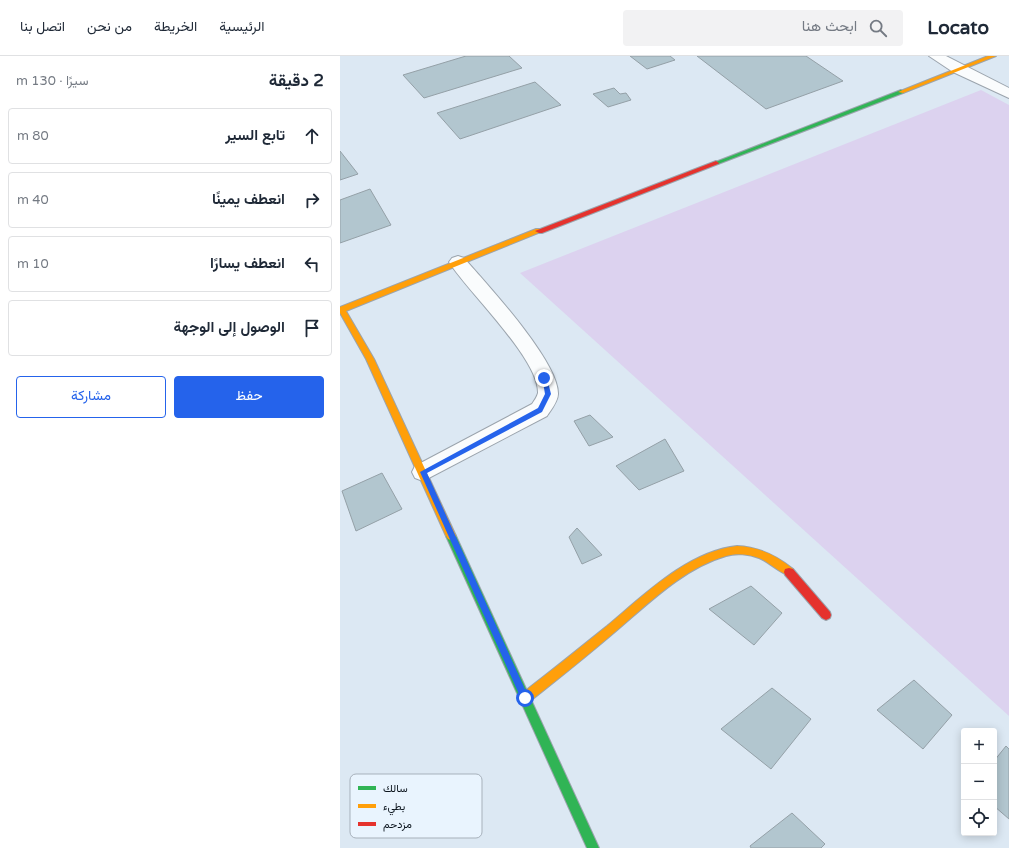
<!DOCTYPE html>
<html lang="ar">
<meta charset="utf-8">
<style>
body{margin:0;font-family:"Varela Round",Vazirmatn,sans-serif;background:#f2f2f3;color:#1f2937;direction:rtl}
.controls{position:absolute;right:12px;bottom:12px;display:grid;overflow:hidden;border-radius:4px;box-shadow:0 2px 10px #0003}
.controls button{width:36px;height:36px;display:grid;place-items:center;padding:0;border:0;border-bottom:1px solid #e0e1e3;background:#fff;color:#1f2937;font:20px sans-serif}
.stop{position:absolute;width:12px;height:12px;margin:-9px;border:3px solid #2563eb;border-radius:50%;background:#fff}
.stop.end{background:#2563eb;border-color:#fff;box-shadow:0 1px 4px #0008}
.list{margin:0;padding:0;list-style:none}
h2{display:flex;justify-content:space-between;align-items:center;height:52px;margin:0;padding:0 16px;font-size:17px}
h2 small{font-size:13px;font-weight:400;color:#747a83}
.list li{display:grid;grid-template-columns:26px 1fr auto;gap:12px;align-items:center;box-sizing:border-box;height:56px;margin:0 8px 8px;padding:0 8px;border:1px solid #e0e1e3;border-radius:4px}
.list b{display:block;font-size:15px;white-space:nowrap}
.list em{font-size:13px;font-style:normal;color:#747a83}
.actions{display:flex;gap:8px;padding:12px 16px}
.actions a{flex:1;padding:9px 0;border:1px solid #2563eb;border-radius:4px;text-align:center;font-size:14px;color:#2563eb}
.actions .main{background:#2563eb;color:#fff}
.icon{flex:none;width:22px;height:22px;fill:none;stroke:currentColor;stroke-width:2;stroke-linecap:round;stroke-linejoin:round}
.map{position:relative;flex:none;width:669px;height:792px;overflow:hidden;direction:ltr}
header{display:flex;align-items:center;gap:24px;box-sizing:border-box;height:56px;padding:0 20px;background:#fff;border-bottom:1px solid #e0e1e3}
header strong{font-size:19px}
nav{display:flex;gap:22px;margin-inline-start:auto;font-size:14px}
.search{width:280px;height:36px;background:#f2f2f3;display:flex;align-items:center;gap:10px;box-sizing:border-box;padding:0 14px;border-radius:4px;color:#747a83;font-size:15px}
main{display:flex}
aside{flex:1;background:#fff}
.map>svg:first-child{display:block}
</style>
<header>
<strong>Locato</strong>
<div class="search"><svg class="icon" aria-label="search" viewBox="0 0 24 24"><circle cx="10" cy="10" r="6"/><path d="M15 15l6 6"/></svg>ابحث هنا</div>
<nav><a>الرئيسية</a><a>الخريطة</a><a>من نحن</a><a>اتصل بنا</a></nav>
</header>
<main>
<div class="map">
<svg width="669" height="792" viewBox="0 0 669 792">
<rect width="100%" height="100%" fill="#dce8f3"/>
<!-- green -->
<polygon fill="#dcd2ef" points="641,34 669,49 669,660 180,217"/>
<!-- building -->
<g fill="#b2c6cf" stroke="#94a0a7">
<polygon points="126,0 169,0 182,12 84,42 63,19"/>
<polygon points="290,0 330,0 335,4 307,13"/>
<polygon points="357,0 466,0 503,25 426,53"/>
<polygon points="195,26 221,49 120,83 97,57"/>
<polygon points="274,32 280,38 286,37 291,44 268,51 253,38"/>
<polygon points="0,95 18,118 0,124"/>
<polygon points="30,133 51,169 0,187 0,144"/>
<polygon points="250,359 273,381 249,390 234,365"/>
<polygon points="325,383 344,415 299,434 276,410"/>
<polygon points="42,417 62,453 16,475 2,435"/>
<polygon points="237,472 262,499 242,508 229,481"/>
<polygon points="411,530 442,557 414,589 369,553"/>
<polygon points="574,624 612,659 583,693 537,654"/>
<polygon points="432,632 471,663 431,713 381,673"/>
<polygon points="666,690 669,693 669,763 654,750 654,705"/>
<polygon points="452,757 485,788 481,792 411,792 410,790"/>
</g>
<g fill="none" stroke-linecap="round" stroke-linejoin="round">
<defs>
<g id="street">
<polygon points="589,0 606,0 669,32 669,42 613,16"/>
<path d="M118 200 124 202C146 227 219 306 218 338 218 345 211 354 207 360L83 425 75 422 72 416 75 410 192 348C194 345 197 341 198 337 199 303 128 236 109 206L112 202Z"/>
</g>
<g id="fast">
<polygon points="561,34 564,36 563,37 378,108 373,107"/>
<polygon points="111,476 114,477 116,480 259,792 247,792 106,480 108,477"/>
</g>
<g id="slow">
<polygon points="648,0 656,0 563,37 558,36"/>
<polygon points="196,173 199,173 203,175 6,255 34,303 116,480 114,483 111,484 108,483 106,480 26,303 0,257 0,251"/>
<path d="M397 490C419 491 436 499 453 513L454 516 453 519C445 522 428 505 419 502 409 498 396 497 386 500 344 512 309 547 276 575 248 599 218 623 189 646L185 647 181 646 179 642 181 638C210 616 238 593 267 570 303 540 348 495 397 490Z"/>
</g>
<g id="jam">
<polygon points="376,105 379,107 378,108 202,177 199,177 195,175"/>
<polygon points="449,512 453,513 490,556 491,559 490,562 486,564 482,562 445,519 444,516 445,513"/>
</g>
</defs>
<!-- street casing -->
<use href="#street" stroke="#9ba4ad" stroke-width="2"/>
<!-- fast casing -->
<use href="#fast" stroke="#9ba4ad" stroke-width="2"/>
<!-- slow casing -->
<use href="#slow" stroke="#9ba4ad" stroke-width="2"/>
<!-- jam casing -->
<use href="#jam" stroke="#9ba4ad" stroke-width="2"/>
<!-- street -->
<use href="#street" fill="#fafcfd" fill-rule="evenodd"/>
<!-- fast -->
<use href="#fast" fill="#30b455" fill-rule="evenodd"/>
<!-- slow -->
<use href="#slow" fill="#ff9f0a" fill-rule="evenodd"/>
<!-- jam -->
<use href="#jam" fill="#e5322d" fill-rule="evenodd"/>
</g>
<!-- route -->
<polygon fill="#2563eb" points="202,320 207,322 211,338 202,356 87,417 189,642 185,646 182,645 80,416 198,352 205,338"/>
<!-- legend -->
<rect x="10" y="718" width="132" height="64" rx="6" fill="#e9f4fe" stroke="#a7b1bb" stroke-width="1"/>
<rect x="18" y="730" width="18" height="4" fill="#30b455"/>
<rect x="18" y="748" width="18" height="4" fill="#ff9f0a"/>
<rect x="18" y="766" width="18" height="4" fill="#e5322d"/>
<g font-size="11" fill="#0d161f">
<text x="43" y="736">سالك</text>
<text x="43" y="754">بطيء</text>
<text x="43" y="772">مزدحم</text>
</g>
</svg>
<div class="controls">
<button>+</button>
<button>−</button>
<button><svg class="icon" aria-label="locate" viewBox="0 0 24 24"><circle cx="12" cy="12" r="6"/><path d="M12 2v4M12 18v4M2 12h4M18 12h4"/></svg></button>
</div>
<div class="stop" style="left:185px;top:642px"></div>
<div class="stop end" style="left:204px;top:322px"></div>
</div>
<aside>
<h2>2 دقيقة<small>سيرًا · 130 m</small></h2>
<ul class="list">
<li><svg class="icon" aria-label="ahead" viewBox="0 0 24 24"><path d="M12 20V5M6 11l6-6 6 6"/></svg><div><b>تابع السير</b></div><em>80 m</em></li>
<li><svg class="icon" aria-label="right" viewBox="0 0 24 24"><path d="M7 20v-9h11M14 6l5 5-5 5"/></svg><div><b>انعطف يمينًا</b></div><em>40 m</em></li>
<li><svg class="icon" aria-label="left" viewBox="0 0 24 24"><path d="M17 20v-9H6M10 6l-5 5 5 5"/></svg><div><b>انعطف يسارًا</b></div><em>10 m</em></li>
<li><svg class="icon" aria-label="arrive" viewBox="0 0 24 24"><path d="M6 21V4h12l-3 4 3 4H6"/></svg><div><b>الوصول إلى الوجهة</b></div></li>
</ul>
<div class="actions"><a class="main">حفظ</a><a>مشاركة</a></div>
</aside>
</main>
